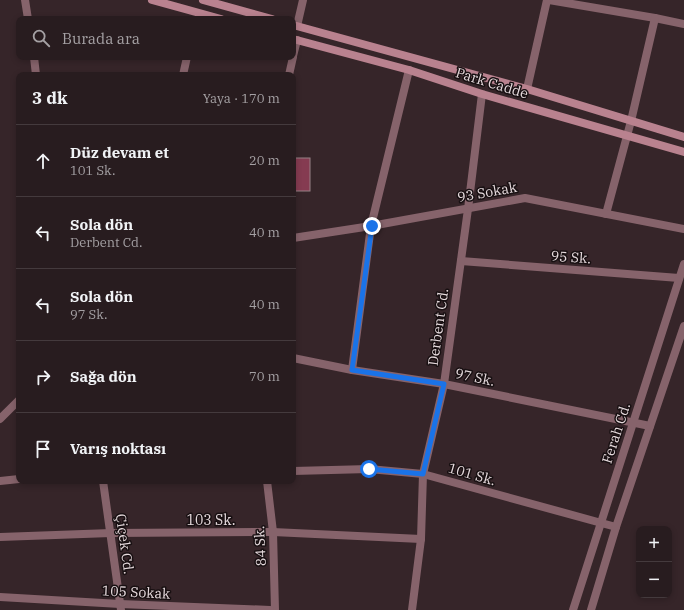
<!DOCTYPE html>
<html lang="tr">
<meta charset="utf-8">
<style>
body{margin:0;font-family:"IBM Plex Serif",serif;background:#34292c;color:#f1f3f6}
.controls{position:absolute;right:12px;bottom:12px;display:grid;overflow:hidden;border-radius:8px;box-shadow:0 2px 6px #0003}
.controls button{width:36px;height:36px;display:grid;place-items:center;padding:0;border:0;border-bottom:1px solid #443a3d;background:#281c1f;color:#f1f3f6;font:20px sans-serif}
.stop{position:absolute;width:12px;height:12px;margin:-9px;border:3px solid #1a73e8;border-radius:50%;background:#fff}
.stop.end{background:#1a73e8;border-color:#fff;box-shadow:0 1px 4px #0008}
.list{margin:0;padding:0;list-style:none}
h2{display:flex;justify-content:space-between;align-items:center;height:52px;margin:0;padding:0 16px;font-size:17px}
h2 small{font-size:13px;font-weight:400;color:#a5a1a4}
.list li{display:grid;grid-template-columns:26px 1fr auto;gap:12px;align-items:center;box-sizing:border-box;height:72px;padding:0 16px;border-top:1px solid #443a3d}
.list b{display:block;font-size:15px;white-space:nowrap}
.list p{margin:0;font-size:13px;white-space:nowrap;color:#a5a1a4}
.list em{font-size:13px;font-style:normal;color:#a5a1a4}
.icon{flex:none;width:22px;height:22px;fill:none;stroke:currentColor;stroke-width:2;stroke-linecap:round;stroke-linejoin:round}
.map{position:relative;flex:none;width:684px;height:610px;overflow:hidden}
.search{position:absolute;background:#281c1f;box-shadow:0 2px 6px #0003;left:16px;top:16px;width:280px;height:44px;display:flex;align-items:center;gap:10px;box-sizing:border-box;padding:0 14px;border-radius:8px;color:#a5a1a4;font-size:15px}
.panel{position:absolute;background:#281c1f;box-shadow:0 2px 6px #0003;left:16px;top:72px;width:280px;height:412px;border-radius:8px}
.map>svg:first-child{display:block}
</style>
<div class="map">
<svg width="684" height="610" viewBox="0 0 684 610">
<rect width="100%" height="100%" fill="#362529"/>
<!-- building -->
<rect fill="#853b51" stroke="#968186" x="293" y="158" width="17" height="33"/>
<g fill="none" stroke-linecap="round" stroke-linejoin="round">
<!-- minor -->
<g stroke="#86636b" stroke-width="8">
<polyline points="25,0 28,19"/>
<polyline points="549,0 655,18 684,24"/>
<polyline points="297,26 303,0"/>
<polyline points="293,56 297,40"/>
<polyline points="34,57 36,75"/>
<polyline points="183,75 187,57"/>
<polyline points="289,75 293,57"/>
<polyline points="527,89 547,0"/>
<polyline points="606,214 631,121 655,18"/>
<polyline points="293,238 371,226 525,198 684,229"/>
<polyline points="461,261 679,278"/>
<polyline points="293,358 352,370 444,384 650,426"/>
<polyline points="352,370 371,226 409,70"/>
<polyline points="0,419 19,400"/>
<polyline points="293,471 369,469 423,474 616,527"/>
<polyline points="0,481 19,479"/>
<polyline points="103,481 121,610"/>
<polyline points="267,481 273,532 275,610"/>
<polyline points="0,537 111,533 273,532 421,539"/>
<polyline points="0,597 120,604 270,610"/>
</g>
<!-- tertiary -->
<g stroke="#86636b" stroke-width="8">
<polyline points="412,610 421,539 423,474 444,384 468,209 482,94"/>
<polyline points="573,610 684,264"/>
<polyline points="591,610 616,527 684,326"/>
</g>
<!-- secondary -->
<g stroke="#b9828f" stroke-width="8">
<polyline points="152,0 221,19"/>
<polyline points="203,0 272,19"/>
<polyline points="293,25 527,89 684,137"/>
<polyline points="293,39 409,70 482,94 684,152"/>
</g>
</g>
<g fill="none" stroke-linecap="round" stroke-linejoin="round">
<!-- route -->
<polyline stroke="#1a73e8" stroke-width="5" points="369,469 423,474 444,384 352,370 372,226"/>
</g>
<g text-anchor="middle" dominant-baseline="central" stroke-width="3" stroke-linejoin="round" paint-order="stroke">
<!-- street labels -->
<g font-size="14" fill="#e6dadd" stroke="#181012">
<text transform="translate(492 83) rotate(17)">Park Cadde</text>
<text transform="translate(487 192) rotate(-10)">93 Sokak</text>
<text transform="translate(571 257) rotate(4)">95 Sk.</text>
<text transform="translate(438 327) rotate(-82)">Derbent Cd.</text>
<text transform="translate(475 377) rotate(12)">97 Sk.</text>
<text transform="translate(616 433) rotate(-72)">Ferah Cd.</text>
<text transform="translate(472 474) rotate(16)">101 Sk.</text>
<text x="211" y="520">103 Sk.</text>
<text transform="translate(125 544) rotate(82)">Çiçek Cd.</text>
<text transform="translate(260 546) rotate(-93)">84 Sk.</text>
<text transform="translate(136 592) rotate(3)">105 Sokak</text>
</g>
</g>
</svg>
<div class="controls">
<button>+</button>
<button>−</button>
</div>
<div class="stop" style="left:369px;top:469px"></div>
<div class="stop end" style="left:372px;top:226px"></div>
<div class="search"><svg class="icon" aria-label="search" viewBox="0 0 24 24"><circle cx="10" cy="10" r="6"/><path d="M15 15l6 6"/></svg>Burada ara</div>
<section class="panel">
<h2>3 dk<small>Yaya · 170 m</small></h2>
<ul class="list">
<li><svg class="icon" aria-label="ahead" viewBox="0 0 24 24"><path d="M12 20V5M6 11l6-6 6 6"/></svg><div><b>Düz devam et</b><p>101 Sk.</p></div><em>20 m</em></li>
<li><svg class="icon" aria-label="left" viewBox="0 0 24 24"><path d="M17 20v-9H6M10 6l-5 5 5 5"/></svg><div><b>Sola dön</b><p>Derbent Cd.</p></div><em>40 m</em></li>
<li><svg class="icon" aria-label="left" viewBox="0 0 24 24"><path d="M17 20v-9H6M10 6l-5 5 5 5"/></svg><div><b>Sola dön</b><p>97 Sk.</p></div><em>40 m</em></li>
<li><svg class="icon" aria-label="right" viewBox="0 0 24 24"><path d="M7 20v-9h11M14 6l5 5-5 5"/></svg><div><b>Sağa dön</b></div><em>70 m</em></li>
<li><svg class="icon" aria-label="arrive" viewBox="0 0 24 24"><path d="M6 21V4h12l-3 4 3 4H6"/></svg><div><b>Varış noktası</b></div></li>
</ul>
</section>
</div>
